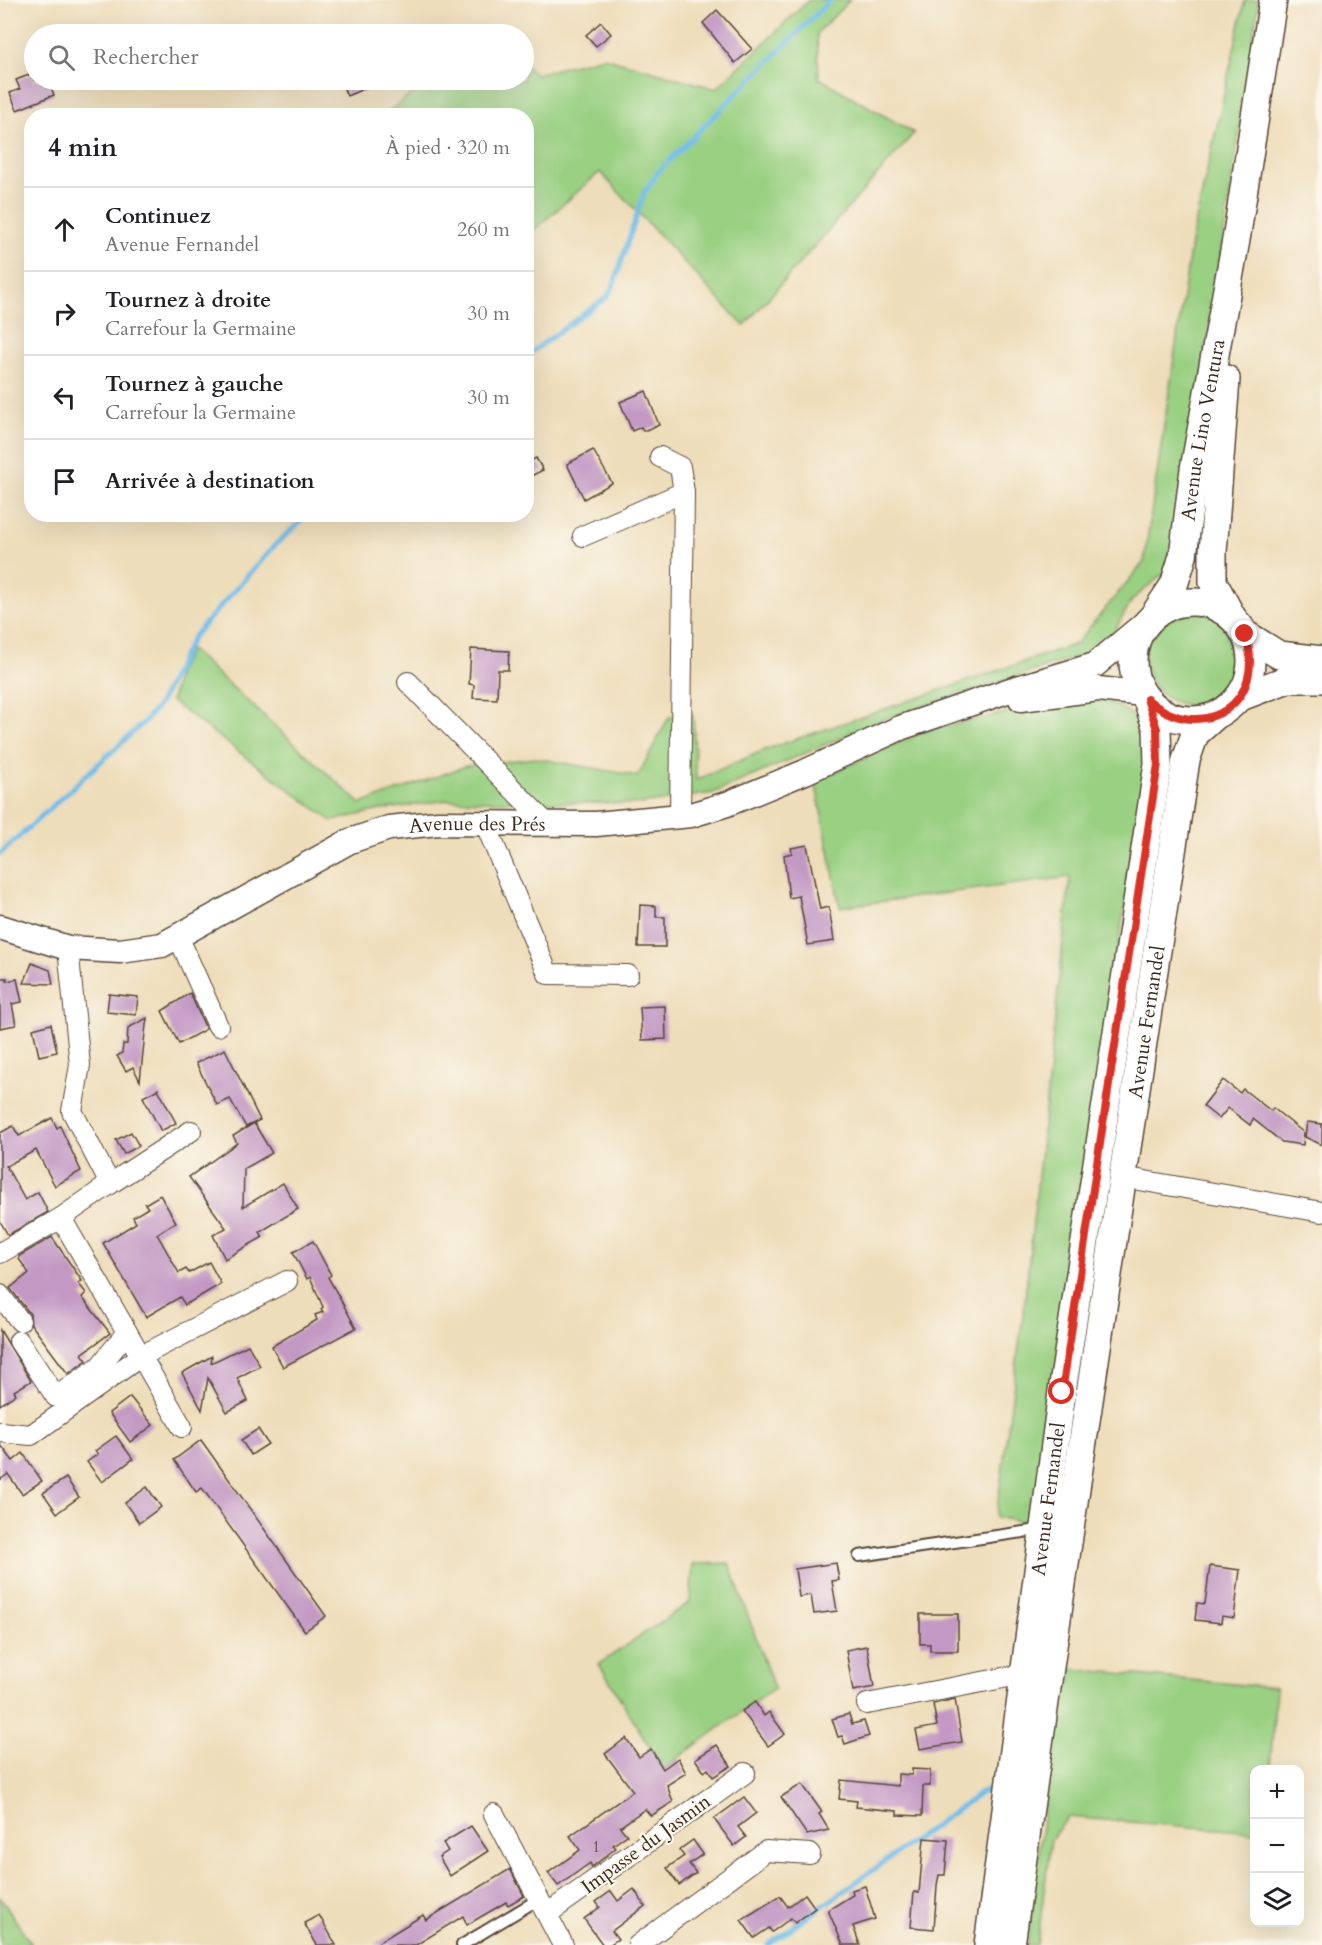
<!DOCTYPE html>
<html lang="fr">
<meta charset="utf-8">
<style>
body{margin:0;font-family:Cardo,serif;background:#f2f2f2;color:#202124}
.controls{position:absolute;right:18px;bottom:18px;display:grid;overflow:hidden;border-radius:12px;box-shadow:0 6px 24px #0002}
.controls button{width:54px;height:54px;display:grid;place-items:center;padding:0;border:0;border-bottom:2px solid #e0e0e0;background:#fff;color:#202124;font:30px sans-serif}
.stop{position:absolute;width:18px;height:18px;margin:-14px;border:4px solid #d93025;border-radius:50%;background:#fff}
.stop.end{background:#d93025;border-color:#fff;box-shadow:0 2px 6px #0008}
.list{margin:0;padding:0;list-style:none}
h2{display:flex;justify-content:space-between;align-items:center;height:78px;margin:0;padding:0 24px;font-size:26px}
h2 small{font-size:20px;font-weight:400;color:#757577}
.list li{display:grid;grid-template-columns:39px 1fr auto;gap:18px;align-items:center;box-sizing:border-box;height:84px;padding:0 24px;border-top:2px solid #e0e0e0}
.list b{display:block;font-size:22px;white-space:nowrap}
.list p{margin:0;font-size:20px;white-space:nowrap;color:#757577}
.list em{font-size:20px;font-style:normal;color:#757577}
.icon{flex:none;width:33px;height:33px;fill:none;stroke:currentColor;stroke-width:2;stroke-linecap:round;stroke-linejoin:round}
.map{position:relative;flex:none;width:1322px;height:1945px;overflow:hidden}
.search{position:absolute;background:#fff;box-shadow:0 6px 24px #0002;left:24px;top:24px;width:510px;height:66px;display:flex;align-items:center;gap:15px;box-sizing:border-box;padding:0 21px;border-radius:33px;color:#757577;font-size:22px}
.panel{position:absolute;background:#fff;box-shadow:0 6px 24px #0002;left:24px;top:108px;width:510px;height:414px;border-radius:24px}
.map>svg:first-child{display:block}
</style>
<div class="map">
<svg width="1322" height="1945" viewBox="0 0 1322 1945">
<rect width="100%" height="100%" fill="#fbf7ec"/>
<filter id="ink" filterUnits="userSpaceOnUse"><feTurbulence type="fractalNoise" baseFrequency=".0167" numOctaves="2"/><feDisplacementMap in="SourceGraphic" scale="12" xChannelSelector="R" yChannelSelector="G"/><feConvolveMatrix kernelMatrix="1 2 1 2 8 2 1 2 1" color-interpolation-filters="sRGB"/></filter>
<filter id="wash" filterUnits="userSpaceOnUse"><feTurbulence type="fractalNoise" baseFrequency=".008" numOctaves="4" result="noise"/><feDisplacementMap in="SourceGraphic" scale="24" xChannelSelector="R" yChannelSelector="G"/><feGaussianBlur stdDeviation="1.35" result="paint"/><feColorMatrix in="noise" values="0 0 0 0 0 0 0 0 0 0 0 0 0 0 0 0 0 1.4 0 .05"/><feComposite in="paint" operator="in"/></filter>
<g filter="url(#wash)">
<rect width="100%" height="100%" fill="#eeddba"/>
<!-- green -->
<g fill="#9ad082" stroke="#6a7d50" stroke-width="1.5">
<polygon points="809,0 850,0 817,33 819,78 914,133 744,326 600,172 534,230 527,224 526,116 384,115 430,80 524,80 524,64 536,74 604,57 716,89"/>
<polygon points="1245,0 1259,0 1177,544 1170,568 1132,600 1110,638 1090,653 884,719 713,793 641,804 448,800 380,810 332,821 171,701 178,672 190,649 361,804 466,766 535,758 638,776 669,717 693,715 696,780 767,749 1076,644 1144,562 1191,243"/>
<circle cx="1192" cy="658" r="47"/>
<path d="M1101 699C1137 714 1139 717 1146 755L1036 1525 996 1517 1024 1308 1070 877 840 907 815 781 925 731 1031 707Z"/>
<polygon points="729,1563 774,1688 663,1769 599,1664 690,1602 693,1564"/>
<polygon points="1062,1668 1276,1688 1270,1769 1254,1770 1254,1832 1068,1817 1051,1839 1037,1945 1027,1945"/>
<polygon points="0,1897 32,1945 0,1945"/>
</g>
<g fill="none" stroke-linecap="round" stroke-linejoin="round">
<!-- stream -->
<g stroke="#6fbde9" stroke-width="5">
<polyline points="526,356 607,297 613,287 644,193 658,172 830,0"/>
<polyline points="0,854 142,724 158,706 193,637 276,544 309,514"/>
<polyline points="768,1945 982,1792 991,1789"/>
</g>
</g>
<g id="blocks">
<!-- building -->
<g fill="#c399c4">
<polygon points="717,10 752,49 735,63 703,23"/>
<polygon points="601,22 611,34 596,46 586,35"/>
<polygon points="34,73 34,80 48,80 54,95 17,110 10,93 20,89 16,80"/>
<polygon points="340,80 384,80 347,96"/>
<polygon points="646,391 659,425 643,431 641,427 632,431 620,402"/>
<polygon points="593,450 612,483 584,499 567,464"/>
<polygon points="536,458 543,470 531,476 526,463"/>
<polygon points="471,649 509,651 508,670 498,670 497,699 473,698 474,685 469,684"/>
<polygon points="807,845 820,909 829,907 834,941 808,945 799,896 789,898 784,855 792,853 791,848"/>
<polygon points="640,905 656,906 656,917 665,917 665,947 638,947"/>
<polygon points="32,963 50,970 53,984 24,983"/>
<polygon points="0,978 7,978 7,981 17,979 22,1002 12,1004 16,1025 0,1028"/>
<polygon points="190,993 206,1029 179,1044 162,1011"/>
<polygon points="109,994 138,997 136,1015 107,1012"/>
<polygon points="665,1006 666,1039 642,1040 640,1007"/>
<polygon points="147,1018 145,1033 140,1081 133,1067 126,1071 117,1056 122,1053 123,1044 127,1044 128,1028"/>
<polygon points="51,1024 57,1052 39,1056 33,1029"/>
<polygon points="225,1049 260,1120 246,1127 230,1099 217,1105 196,1063"/>
<polygon points="1223,1080 1240,1093 1243,1089 1271,1111 1273,1108 1304,1133 1303,1145 1282,1142 1253,1119 1250,1125 1228,1108 1219,1119 1203,1106"/>
<polygon points="158,1089 176,1123 161,1131 143,1097"/>
<polygon points="52,1118 57,1128 60,1126 81,1171 55,1186 36,1150 6,1166 25,1200 38,1192 48,1212 8,1235 0,1221 0,1133 13,1126 19,1136"/>
<polygon points="1307,1122 1322,1124 1322,1145 1305,1137"/>
<polygon points="254,1123 272,1153 244,1169 243,1207 283,1183 298,1209 260,1232 263,1237 225,1259 213,1235 226,1228 189,1177 237,1143 233,1136"/>
<polygon points="131,1132 139,1146 124,1154 116,1140"/>
<polygon points="160,1195 176,1222 157,1234 179,1273 186,1269 189,1273 209,1262 221,1284 185,1305 180,1297 146,1317 103,1243 136,1223 133,1217 148,1208 145,1204"/>
<polygon points="52,1237 82,1281 78,1283 86,1293 82,1297 110,1333 82,1354 87,1360 68,1374 31,1324 30,1314 10,1288 29,1273 19,1259 19,1256"/>
<polygon points="313,1241 331,1275 328,1277 356,1328 283,1367 272,1346 317,1320 315,1315 323,1312 321,1309 323,1307 310,1277 307,1279 293,1252"/>
<polygon points="0,1330 31,1381 14,1391 16,1394 0,1405"/>
<polygon points="248,1345 260,1366 237,1378 248,1401 227,1412 208,1378 202,1410 182,1373 212,1356 211,1363"/>
<polygon points="130,1397 153,1425 130,1442 109,1413"/>
<polygon points="258,1429 268,1444 251,1455 241,1440"/>
<polygon points="116,1436 133,1459 102,1482 87,1462 98,1454 95,1451"/>
<polygon points="201,1440 326,1616 305,1631 202,1488 196,1492 174,1460"/>
<polygon points="0,1444 13,1461 23,1453 42,1481 22,1494 8,1474 0,1480"/>
<polygon points="66,1478 79,1497 57,1513 43,1493"/>
<polygon points="147,1487 161,1507 139,1523 125,1503"/>
<polygon points="836,1563 839,1580 832,1581 837,1611 814,1614 811,1595 799,1597 795,1569"/>
<polygon points="1210,1566 1240,1570 1234,1618 1222,1616 1221,1623 1195,1620 1197,1603 1205,1604"/>
<polygon points="920,1614 958,1614 958,1651 930,1651 930,1644 920,1644"/>
<polygon points="867,1646 874,1687 853,1691 846,1650"/>
<polygon points="955,1699 962,1742 920,1749 916,1730 937,1726 933,1704"/>
<polygon points="755,1702 764,1716 769,1712 785,1734 768,1746 742,1711"/>
<polygon points="849,1714 852,1724 864,1721 869,1736 845,1744 842,1736 838,1737 832,1719"/>
<polygon points="626,1738 639,1757 651,1749 663,1769 678,1758 686,1773 667,1785 673,1802 651,1816 645,1809 620,1827 627,1835 613,1845 616,1848 592,1867 590,1863 558,1886 548,1873 580,1850 570,1836 633,1791 605,1754"/>
<polygon points="717,1745 731,1766 713,1777 708,1769 704,1772 695,1759"/>
<polygon points="912,1769 930,1770 930,1786 923,1786 922,1816 897,1815 897,1811 856,1807 857,1801 839,1799 841,1780 898,1786 898,1774 912,1775"/>
<polygon points="802,1784 822,1812 819,1814 829,1830 807,1835 781,1797"/>
<polygon points="744,1797 756,1813 738,1827 746,1837 734,1846 714,1819"/>
<polygon points="471,1826 488,1851 450,1876 439,1857 448,1851 443,1843"/>
<polygon points="924,1838 948,1840 945,1875 939,1875 937,1885 934,1929 911,1927 914,1892 919,1893"/>
<polygon points="693,1840 703,1854 689,1864 696,1873 679,1885 667,1868 684,1856 679,1850"/>
<polygon points="510,1869 524,1896 508,1905 506,1902 467,1925 463,1916 416,1945 374,1945 423,1915 426,1920"/>
<polygon points="865,1886 875,1919 853,1926 860,1945 843,1945 828,1910 853,1895 852,1890"/>
<polygon points="634,1889 645,1906 612,1931 618,1939 609,1945 603,1945 584,1919 600,1907 596,1902 611,1891 618,1901"/>
<polygon points="805,1894 815,1908 795,1923 791,1918 772,1932 769,1928 754,1938 741,1920 780,1896 788,1907"/>
<polygon points="319,1915 336,1945 317,1945 304,1923"/>
</g>
</g>
</g>
<g filter="url(#ink)">
<use href="#blocks" fill-opacity="0" stroke="#564535" stroke-width="1.5"/>
<g fill="none" stroke-linecap="round" stroke-linejoin="round">
<defs>
<g id="service">
<polyline points="859,1556 1044,1529"/>
<polyline points="462,1945 539,1899"/>
</g>
<g id="minor">
<polyline points="660,457 680,467 684,492"/>
<polyline points="583,536 684,492 680,816"/>
<polyline points="408,682 547,824"/>
<polyline points="485,823 548,974 628,975"/>
<polyline points="178,936 218,1026"/>
<polyline points="68,948 80,1065 72,1111 110,1184 61,1218 182,1427"/>
<polyline points="1122,1177 1322,1212"/>
<polyline points="110,1184 191,1131"/>
<polyline points="0,1253 61,1218"/>
<polyline points="0,1295 20,1321"/>
<polyline points="19,1341 56,1397 100,1366 127,1332"/>
<polyline points="0,1432 31,1435 141,1356 287,1281"/>
<polyline points="867,1704 1024,1674"/>
<polyline points="494,1814 563,1945"/>
<polyline points="547,1914 745,1773"/>
<polyline points="638,1945 766,1851 810,1854"/>
</g>
<g id="tertiary">
<polyline points="1021,699 1098,689 1143,694"/>
<path id="s1" d="M0 927 68 948 120 951 162 945 350 841 389 828 438 823 596 824 691 815 727 804 805 772 900 728 1007 691 1095 665 1150 619"/>
</g>
<g id="secondary">
<polyline points="1226,379 1213,552 1213,582 1232,617"/>
<circle cx="1192" cy="661" r="59"/>
<path id="s2" d="M1154 615 1174 585 1183 556 1194 469 1236 240 1273 0"/>
<polyline points="1245,634 1279,655 1322,660"/>
<polyline points="1238,698 1288,679 1322,679"/>
<path id="s3" d="M988 1945 1062 1392 1158 764 1157 729 1147 700"/>
<path id="s4" d="M1011 1945C1065 1549 1126 1155 1186 760L1195 734 1215 716"/>
</g>
</defs>
<!-- service casing -->
<use href="#service" stroke="#564535" stroke-width="14"/>
<!-- minor casing -->
<use href="#minor" stroke="#564535" stroke-width="22"/>
<!-- tertiary casing -->
<use href="#tertiary" stroke="#564535" stroke-width="27"/>
<!-- secondary casing -->
<use href="#secondary" stroke="#564535" stroke-width="30"/>
<!-- service -->
<use href="#service" stroke="#fff" stroke-width="10"/>
<!-- minor -->
<use href="#minor" stroke="#fff" stroke-width="20"/>
<!-- tertiary -->
<use href="#tertiary" stroke="#fff" stroke-width="24"/>
<!-- secondary -->
<use href="#secondary" stroke="#fff" stroke-width="27"/>
</g>
</g>
<g fill="none" stroke-linecap="round" stroke-linejoin="round" filter="url(#ink)">
<!-- route -->
<path stroke="#d93025" stroke-width="8" d="M1062 1392 1158 764 1157 729 1147 699C1202 747 1269 702 1245 634"/>
</g>
<g text-anchor="middle" dominant-baseline="central" stroke-width="4.5" stroke-linejoin="round" paint-order="stroke">
<!-- number labels -->
<g font-size="16" fill="#5d4648">
<text x="596" y="1847">1</text>
</g>
<!-- street labels -->
<g font-size="20" fill="#3b2a1e" stroke="#fbf7ec">
<text stroke="none"><textPath href="#s2" startOffset="194">Avenue Lino Ventura</textPath></text>
<text stroke="none"><textPath href="#s1" startOffset="510">Avenue des Prés</textPath></text>
<text stroke="none"><textPath href="#s4" startOffset="933">Avenue Fernandel</textPath></text>
<text stroke="none"><textPath href="#s3" startOffset="450">Avenue Fernandel</textPath></text>
<text transform="translate(646 1844) rotate(-36)">Impasse du Jasmin</text>
</g>
</g>
</svg>
<div class="controls">
<button>+</button>
<button>−</button>
<button><svg class="icon" aria-label="layers" viewBox="0 0 24 24"><path d="M12 4l9 5-9 5-9-5zM3 14l9 5 9-5"/></svg></button>
</div>
<div class="stop" style="left:1062px;top:1392px"></div>
<div class="stop end" style="left:1245px;top:634px"></div>
<div class="search"><svg class="icon" aria-label="search" viewBox="0 0 24 24"><circle cx="10" cy="10" r="6"/><path d="M15 15l6 6"/></svg>Rechercher</div>
<section class="panel">
<h2>4 min<small>À pied · 320 m</small></h2>
<ul class="list">
<li><svg class="icon" aria-label="ahead" viewBox="0 0 24 24"><path d="M12 20V5M6 11l6-6 6 6"/></svg><div><b>Continuez</b><p>Avenue Fernandel</p></div><em>260 m</em></li>
<li><svg class="icon" aria-label="right" viewBox="0 0 24 24"><path d="M7 20v-9h11M14 6l5 5-5 5"/></svg><div><b>Tournez à droite</b><p>Carrefour la Germaine</p></div><em>30 m</em></li>
<li><svg class="icon" aria-label="left" viewBox="0 0 24 24"><path d="M17 20v-9H6M10 6l-5 5 5 5"/></svg><div><b>Tournez à gauche</b><p>Carrefour la Germaine</p></div><em>30 m</em></li>
<li><svg class="icon" aria-label="arrive" viewBox="0 0 24 24"><path d="M6 21V4h12l-3 4 3 4H6"/></svg><div><b>Arrivée à destination</b></div></li>
</ul>
</section>
</div>
